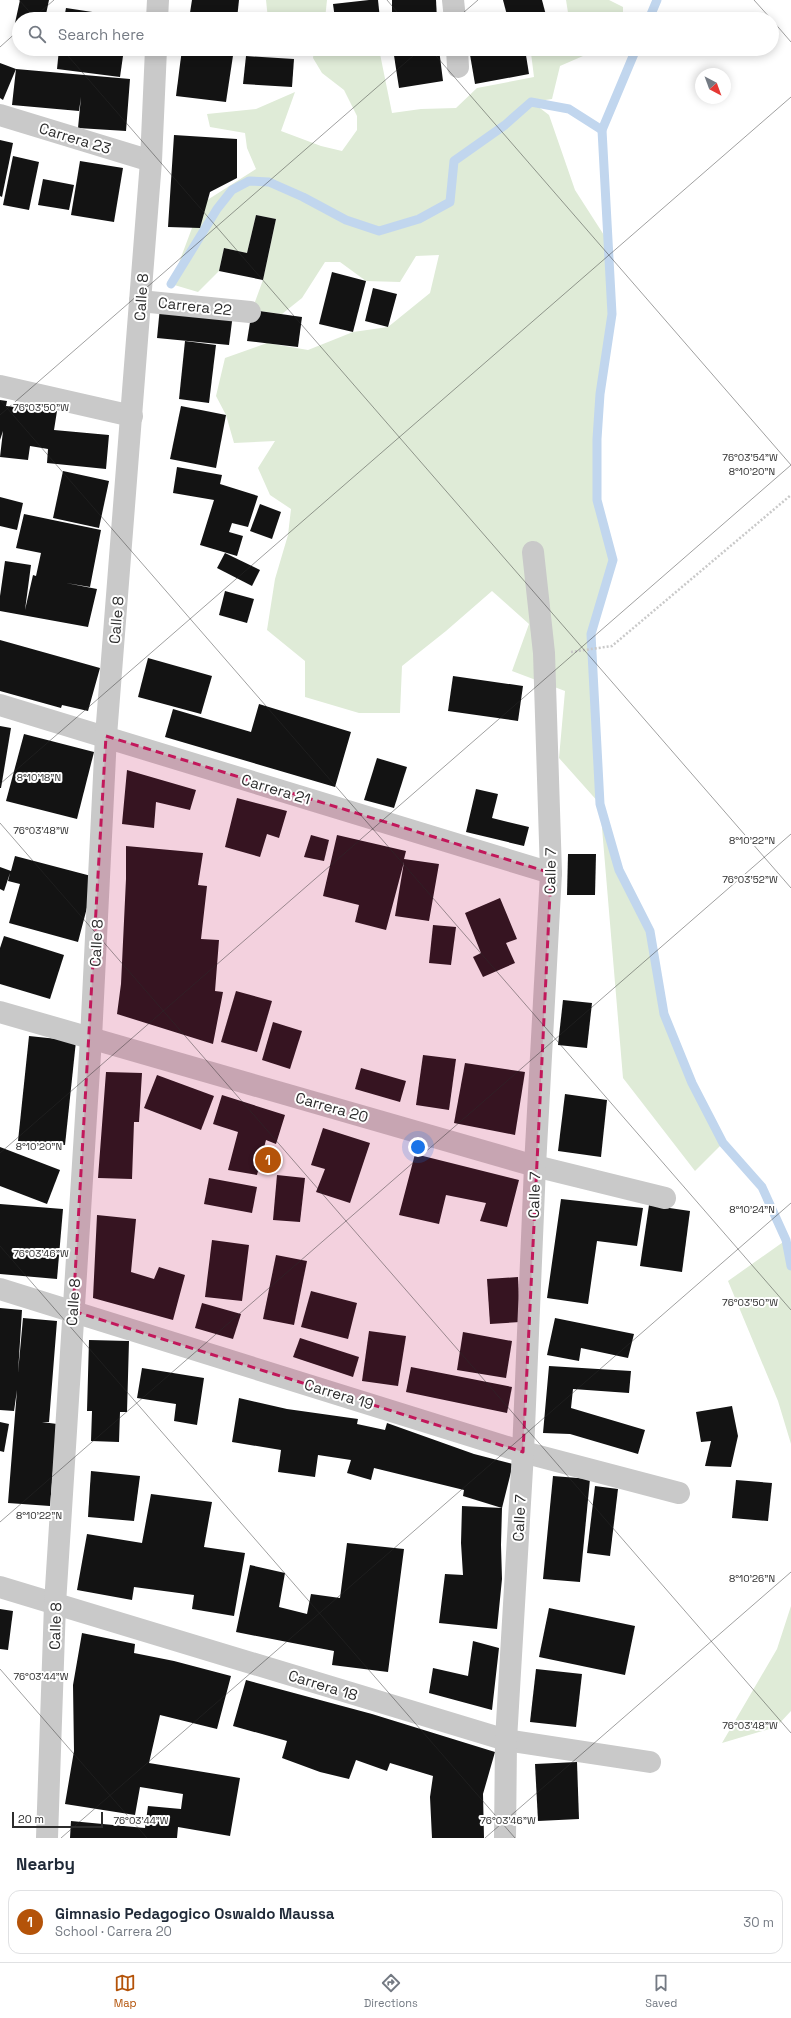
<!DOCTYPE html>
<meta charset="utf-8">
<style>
body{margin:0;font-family:"Space Grotesk",sans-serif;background:#f6f6f7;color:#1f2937}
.compass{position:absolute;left:695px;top:68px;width:36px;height:36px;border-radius:50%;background:#fff;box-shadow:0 2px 10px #0003;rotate:139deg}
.scale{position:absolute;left:12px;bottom:10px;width:91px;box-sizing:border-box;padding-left:4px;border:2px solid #2c2c2c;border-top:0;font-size:11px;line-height:14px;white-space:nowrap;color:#2c2c2c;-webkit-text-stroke:3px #fff;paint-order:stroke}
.you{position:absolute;left:418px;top:1147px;width:14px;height:14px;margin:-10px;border:3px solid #fff;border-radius:50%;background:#1a73e8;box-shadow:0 0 0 6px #1a73e833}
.badge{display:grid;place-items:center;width:26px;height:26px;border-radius:50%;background:#b45309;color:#fff;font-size:13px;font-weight:700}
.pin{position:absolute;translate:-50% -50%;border:2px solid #fff;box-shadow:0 1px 4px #0006}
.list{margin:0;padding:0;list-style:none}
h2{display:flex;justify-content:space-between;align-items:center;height:52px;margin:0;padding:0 16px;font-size:17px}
h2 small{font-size:13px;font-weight:400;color:#747a83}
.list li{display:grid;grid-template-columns:26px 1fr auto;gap:12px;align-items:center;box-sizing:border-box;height:64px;margin:0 8px 8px;padding:0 8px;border:1px solid #e0e1e3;border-radius:12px}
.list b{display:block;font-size:15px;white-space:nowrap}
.list p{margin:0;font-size:13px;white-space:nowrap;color:#747a83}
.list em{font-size:13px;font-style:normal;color:#747a83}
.icon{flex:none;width:22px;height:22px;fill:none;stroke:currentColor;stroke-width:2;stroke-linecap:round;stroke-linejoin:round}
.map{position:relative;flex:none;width:791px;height:1838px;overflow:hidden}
.search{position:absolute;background:#fff;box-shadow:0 2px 10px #0003;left:12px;right:12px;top:12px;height:44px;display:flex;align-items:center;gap:10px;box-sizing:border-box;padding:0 14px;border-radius:22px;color:#747a83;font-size:15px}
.sheet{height:124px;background:#fff}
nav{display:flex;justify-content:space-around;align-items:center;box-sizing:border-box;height:56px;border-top:1px solid #e0e1e3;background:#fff;font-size:11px;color:#747a83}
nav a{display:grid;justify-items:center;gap:2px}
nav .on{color:#b45309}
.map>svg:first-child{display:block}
</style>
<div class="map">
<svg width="791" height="1838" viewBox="0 0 791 1838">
<rect width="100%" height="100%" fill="#fff"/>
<!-- green -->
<g fill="#dfebd7">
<polygon points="266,0 327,0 325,19 268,19"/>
<polygon points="566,0 609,0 623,7 623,19 569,19"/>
<polygon points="314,49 379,49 392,113 421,109 456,108 477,88 534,77 531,53 540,49 612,49 610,54 583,56 560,66 552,99 532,102 549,115 575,190 609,243 612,314 600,394 597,439 597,500 613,560 591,634 600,804 619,870 650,931 664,1014 692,1083 723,1143 695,1171 623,1078 600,804 559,758 565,691 512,671 529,624 492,591 446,631 402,666 400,713 359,713 305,697 305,661 267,630 275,579 288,535 291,509 270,495 258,468 275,441 234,443 226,415 216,396 225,358 267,343 308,350 353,332 388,327 430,293 439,255 416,256 400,282 366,281 340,262 325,262 302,298 282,314 252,310 263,280 276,219 256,215 247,253 224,248 219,271 198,292 171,284 201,204 256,169 247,148 245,133 210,127 207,114 256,109 295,92 281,131 321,146 342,151 357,130 357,116 344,90 322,73 313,58"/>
<polygon points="786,1240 791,1266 791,1444 778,1401 728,1281"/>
<polygon points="791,1606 791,1711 776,1727 722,1743 777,1649"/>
</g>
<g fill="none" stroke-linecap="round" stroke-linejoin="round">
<!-- stream -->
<g stroke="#c1d6ee" stroke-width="9">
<polyline points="649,19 657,0"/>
<polyline points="636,49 602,130 612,314 600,394 597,439 597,500 613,560 591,634 600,804 619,870 650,931 664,1014 692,1083 723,1143 762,1187 786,1240 791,1266"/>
<polyline points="171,284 217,209 232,190 249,181 269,182 303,197 346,220 379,231 419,219 450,202 454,161 505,125 531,102 569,109 602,130"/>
</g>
</g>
<!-- building -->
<g fill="#131313">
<polygon points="20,0 49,0 45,19 19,19 19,24 15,23"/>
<polygon points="192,0 239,0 237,19 189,19"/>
<polygon points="369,0 378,0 380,19 335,19 333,4"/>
<polygon points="392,0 436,0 437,19 392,19"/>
<polygon points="503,0 542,0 547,19 508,19"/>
<polygon points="66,8 132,18 132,19 64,19"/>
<polygon points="59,49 124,49 120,77 57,69"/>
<polygon points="182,49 234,49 226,102 176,96"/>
<polygon points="393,49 439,49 443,81 399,88"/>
<polygon points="469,49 525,49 529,74 475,84"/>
<polygon points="246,56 294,59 292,87 243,84"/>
<polygon points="0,63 16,69 130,79 126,131 78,128 81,97 79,111 12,105 16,69 3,100 0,98"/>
<polygon points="174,135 237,139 237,178 210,192 200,228 168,227"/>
<polygon points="0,140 13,143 2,197 0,196"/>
<polygon points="13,156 39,162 29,210 3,205"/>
<polygon points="80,161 123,168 114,222 71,215"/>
<polygon points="43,179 74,185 69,210 38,205"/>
<polygon points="256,215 276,219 263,280 219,271 224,248 247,253"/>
<polygon points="332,272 366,281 353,332 319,324"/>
<polygon points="373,288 397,294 388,327 365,321"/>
<polygon points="160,307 233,314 229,345 157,338"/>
<polygon points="252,310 302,317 298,347 247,341"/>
<polygon points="185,341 216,345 209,403 179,399"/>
<polygon points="0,400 7,401 6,406 57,411 54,430 109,435 106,469 47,463 48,449 30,446 28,460 0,457 3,431 0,440"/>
<polygon points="181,406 226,415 216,468 170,459"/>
<polygon points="177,467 222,475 220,484 258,496 248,527 232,523 229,532 243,536 237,556 200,545 214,500 173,493"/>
<polygon points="63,471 109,481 99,528 53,518"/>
<polygon points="0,497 23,503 17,530 0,526"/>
<polygon points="260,504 281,512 272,539 250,531"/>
<polygon points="24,514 101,530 90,587 66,583 97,589 88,627 0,611 0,596 5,561 31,565 25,610 33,575 36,576 41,553 16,548"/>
<polygon points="225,553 260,570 252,586 217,568"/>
<polygon points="225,591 254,599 247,623 219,615"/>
<polygon points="0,640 100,668 88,711 62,705 61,708 0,691"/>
<polygon points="148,658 212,676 201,714 138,697"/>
<polygon points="453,676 523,686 518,721 448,711"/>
<polygon points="259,704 351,732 335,787 165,737 173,709 251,732"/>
<polygon points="0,726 11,728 1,788 0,788"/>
<polygon points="24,734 94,752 77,819 6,801"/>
<polygon points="377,758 407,767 394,808 364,800"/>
<polygon points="127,770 196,790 190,810 156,802 154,828 122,824"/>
<polygon points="476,789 498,794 492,818 529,827 524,846 466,832"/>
<polygon points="237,798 287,811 279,838 267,834 260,857 225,847"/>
<polygon points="311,835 329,840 324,861 304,857"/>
<polygon points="337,835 406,851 404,859 439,864 429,921 395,916 404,862 386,930 355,922 359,905 323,896"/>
<polygon points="126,846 203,853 198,885 207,886 201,939 219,940 215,991 223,992 213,1044 117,1014 121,984 126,879"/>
<polygon points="568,854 596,854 595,895 567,895"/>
<polygon points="15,856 95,877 78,942 9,923 20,884 8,881 10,873 4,891 0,889 0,867 11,871"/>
<polygon points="500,898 517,939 506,943 515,963 483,977 473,957 481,953 465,913"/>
<polygon points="433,925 456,927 451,965 429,963"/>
<polygon points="4,936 64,955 50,999 0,984 0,948"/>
<polygon points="236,991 272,1001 257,1052 221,1042"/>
<polygon points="563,1000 592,1003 587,1048 558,1045"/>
<polygon points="273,1022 302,1031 290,1069 262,1060"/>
<polygon points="29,1036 76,1041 65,1145 18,1141"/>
<polygon points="423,1055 456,1059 449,1110 416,1105"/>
<polygon points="465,1063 525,1072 515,1135 454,1123"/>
<polygon points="361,1068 406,1081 400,1102 355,1089"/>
<polygon points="106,1072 142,1073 139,1122 134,1122 132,1179 98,1178"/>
<polygon points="157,1075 214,1096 201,1130 144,1108"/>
<polygon points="565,1094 607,1100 601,1157 558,1151"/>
<polygon points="222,1095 285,1115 276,1144 266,1140 257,1175 228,1170 238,1132 213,1124"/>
<polygon points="323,1128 370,1143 350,1203 316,1192 325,1169 311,1165"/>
<polygon points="0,1147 60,1170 47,1204 0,1186"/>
<polygon points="415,1154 519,1180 507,1227 480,1221 486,1203 446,1195 439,1224 399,1215"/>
<polygon points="277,1175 305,1178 300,1222 273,1220"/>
<polygon points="209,1178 257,1187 252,1213 204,1204"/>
<polygon points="561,1199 643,1208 637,1246 597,1241 588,1304 547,1298"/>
<polygon points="0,1204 63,1209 57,1279 0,1274"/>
<polygon points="649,1205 690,1211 682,1272 640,1266"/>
<polygon points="97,1215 136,1219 131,1272 154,1279 159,1267 185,1275 173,1320 93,1298"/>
<polygon points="212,1240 249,1245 242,1301 205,1297"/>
<polygon points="276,1255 307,1261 294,1325 263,1319"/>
<polygon points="518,1277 520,1322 490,1324 487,1279"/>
<polygon points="311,1291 357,1303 348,1339 301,1327"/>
<polygon points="202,1303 241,1314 233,1339 195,1328"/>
<polygon points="0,1308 22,1310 18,1373 23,1318 57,1321 49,1422 42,1422 57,1424 50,1506 8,1503 17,1390 14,1411 0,1410"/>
<polygon points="555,1318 634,1334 628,1358 581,1348 579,1361 547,1355"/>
<polygon points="369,1331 406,1336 398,1386 362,1381"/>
<polygon points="463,1332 512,1341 506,1378 457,1370"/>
<polygon points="300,1338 359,1357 353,1377 293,1357"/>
<polygon points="89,1340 129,1341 127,1412 120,1412 119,1442 91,1441 92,1411 87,1411"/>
<polygon points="549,1366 631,1371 629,1393 573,1389 571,1408 645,1430 638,1454 570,1434 543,1433"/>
<polygon points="411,1367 512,1387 507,1413 406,1392"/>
<polygon points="142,1368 204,1378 197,1425 174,1421 176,1404 137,1398"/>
<polygon points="239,1398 287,1409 358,1419 357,1424 385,1430 387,1423 474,1454 513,1464 502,1508 463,1496 464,1490 374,1468 371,1480 347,1473 351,1460 318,1455 315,1477 278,1472 281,1450 232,1442"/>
<polygon points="732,1406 738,1436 731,1467 705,1466 711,1441 701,1442 696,1412"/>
<polygon points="0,1422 9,1424 4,1452 0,1451"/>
<polygon points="91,1471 140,1476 134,1521 88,1517"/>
<polygon points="553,1476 590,1479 580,1582 543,1579"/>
<polygon points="736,1480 772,1483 768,1521 732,1518"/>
<polygon points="595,1486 618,1489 610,1556 587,1553"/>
<polygon points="151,1494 212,1502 204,1547 245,1553 234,1616 192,1609 194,1595 134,1587 132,1600 77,1590 87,1534 142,1543"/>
<polygon points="462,1506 502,1508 501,1545 502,1579 497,1629 439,1623 445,1574 463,1575 461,1543"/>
<polygon points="347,1543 404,1549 388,1672 332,1665 334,1651 236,1632 250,1565 285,1573 279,1607 307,1614 311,1594 340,1598"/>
<polygon points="549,1608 635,1626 625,1675 539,1657"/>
<polygon points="0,1609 13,1611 8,1650 0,1649"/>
<polygon points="82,1633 135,1644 134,1653 174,1661 231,1676 217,1729 160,1715 149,1763 240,1778 230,1836 178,1827 177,1838 70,1838 71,1821 145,1828 148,1806 181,1809 183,1794 140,1787 135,1815 65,1804 74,1751 73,1685"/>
<polygon points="473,1641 499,1648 492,1710 429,1693 433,1668 468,1676"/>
<polygon points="536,1669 582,1674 576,1727 530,1722"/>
<polygon points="246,1680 372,1714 495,1752 483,1794 484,1838 432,1838 430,1797 433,1776 390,1763 387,1771 356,1760 349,1779 320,1772 282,1758 287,1741 233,1726"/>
<polygon points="577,1762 579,1819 538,1821 535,1764"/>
</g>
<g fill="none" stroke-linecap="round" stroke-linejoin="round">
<!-- path -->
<polyline stroke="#c9c9c9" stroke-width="2.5" stroke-dasharray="2 2" stroke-linecap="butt" points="571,652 612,646 791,495"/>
<!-- street -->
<g stroke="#c9c9c9" stroke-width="22">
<polyline points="453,0 455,19"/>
<polyline points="157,19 158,0"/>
<polyline points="457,49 458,67"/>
<polyline points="0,115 151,161"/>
<polyline points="140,301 250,312"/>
<polyline points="0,386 132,416"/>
<polyline points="0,705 551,873"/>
<polyline points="0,1012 535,1166 665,1198"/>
<polyline points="0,1289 523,1452 679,1493"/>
<polyline points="0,1587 506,1740 650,1762"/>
<polyline points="47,1838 55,1604 91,1038 106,736 151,161 156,49"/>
<polyline points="505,1838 506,1740 523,1452 535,1166 551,873 544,653 533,552"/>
</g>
</g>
<!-- marked area -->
<path fill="#c2185b" fill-opacity="0.2" stroke="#c2185b" stroke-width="3" stroke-dasharray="8 5" stroke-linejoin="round" d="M106 736 551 873 523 1452 73 1311Z"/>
<!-- ticks -->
<path fill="none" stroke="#2c2c2c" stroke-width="1" stroke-opacity="0.45" d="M19 0 36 19M387 0 403 19M754 0 771 19M32 19 54 0M456 19 478 0M772 20 791 42M0 47 19 30M62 49 791 888M430 49 791 465M0 400 791 1310M0 415 421 49M0 784 791 97M0 823 791 1733M0 1153 791 465M0 1246 515 1838M0 1522 791 834M0 1669 147 1838M61 1838 791 1203M485 1838 791 1572"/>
<g text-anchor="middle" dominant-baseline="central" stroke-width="4" stroke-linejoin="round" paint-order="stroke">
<!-- street labels -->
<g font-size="15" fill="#2c2c2c" stroke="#fff">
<text transform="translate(75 138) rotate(17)">Carrera 23</text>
<text transform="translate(141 297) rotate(-86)">Calle 8</text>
<text transform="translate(195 306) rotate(6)">Carrera 22</text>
<text transform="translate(116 620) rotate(-85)">Calle 8</text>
<text transform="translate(276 789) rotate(17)">Carrera 21</text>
<text transform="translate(550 871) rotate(-89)">Calle 7</text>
<text transform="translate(96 943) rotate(-87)">Calle 8</text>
<text transform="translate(332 1107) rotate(16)">Carrera 20</text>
<text transform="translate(534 1195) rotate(-88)">Calle 7</text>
<text transform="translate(73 1302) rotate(-86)">Calle 8</text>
<text transform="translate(339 1394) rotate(17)">Carrera 19</text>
<text transform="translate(519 1518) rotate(-87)">Calle 7</text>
<text transform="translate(55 1626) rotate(-88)">Calle 8</text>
<text transform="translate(323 1685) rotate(17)">Carrera 18</text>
</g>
</g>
<g font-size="10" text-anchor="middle" fill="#2c2c2c" stroke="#fff" stroke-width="4" stroke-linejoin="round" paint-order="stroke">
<text x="41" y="411">76°03'50"W</text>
<text x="750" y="461">76°03'54"W</text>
<text x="752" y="475">8°10'20"N</text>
<text x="39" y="781">8°10'18"N</text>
<text x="41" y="834">76°03'48"W</text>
<text x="752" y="844">8°10'22"N</text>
<text x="750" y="883">76°03'52"W</text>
<text x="39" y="1150">8°10'20"N</text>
<text x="752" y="1213">8°10'24"N</text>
<text x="41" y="1257">76°03'46"W</text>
<text x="750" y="1306">76°03'50"W</text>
<text x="39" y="1519">8°10'22"N</text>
<text x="752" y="1582">8°10'26"N</text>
<text x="41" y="1680">76°03'44"W</text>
<text x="750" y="1729">76°03'48"W</text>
<text x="141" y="1824">76°03'44"W</text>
<text x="508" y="1824">76°03'46"W</text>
</g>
</svg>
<svg class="compass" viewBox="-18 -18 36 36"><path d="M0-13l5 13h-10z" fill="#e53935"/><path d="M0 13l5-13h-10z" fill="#747a83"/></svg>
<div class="scale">20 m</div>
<div class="you"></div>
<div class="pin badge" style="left:268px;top:1160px">1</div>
<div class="search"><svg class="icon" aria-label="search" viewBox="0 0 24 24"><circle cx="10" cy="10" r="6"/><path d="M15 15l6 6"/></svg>Search here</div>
</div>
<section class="sheet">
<h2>Nearby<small></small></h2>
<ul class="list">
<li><span class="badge">1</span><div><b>Gimnasio Pedagogico Oswaldo Maussa</b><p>School · Carrera 20</p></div><em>30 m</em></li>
</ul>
</section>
<nav>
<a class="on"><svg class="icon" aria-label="map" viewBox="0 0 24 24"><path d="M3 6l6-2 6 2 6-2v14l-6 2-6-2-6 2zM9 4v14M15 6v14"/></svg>Map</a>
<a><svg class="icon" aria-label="directions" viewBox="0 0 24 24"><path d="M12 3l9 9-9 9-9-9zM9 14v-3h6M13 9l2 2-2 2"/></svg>Directions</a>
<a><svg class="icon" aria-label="saved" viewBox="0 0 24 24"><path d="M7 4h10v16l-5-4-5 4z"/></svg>Saved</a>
</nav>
